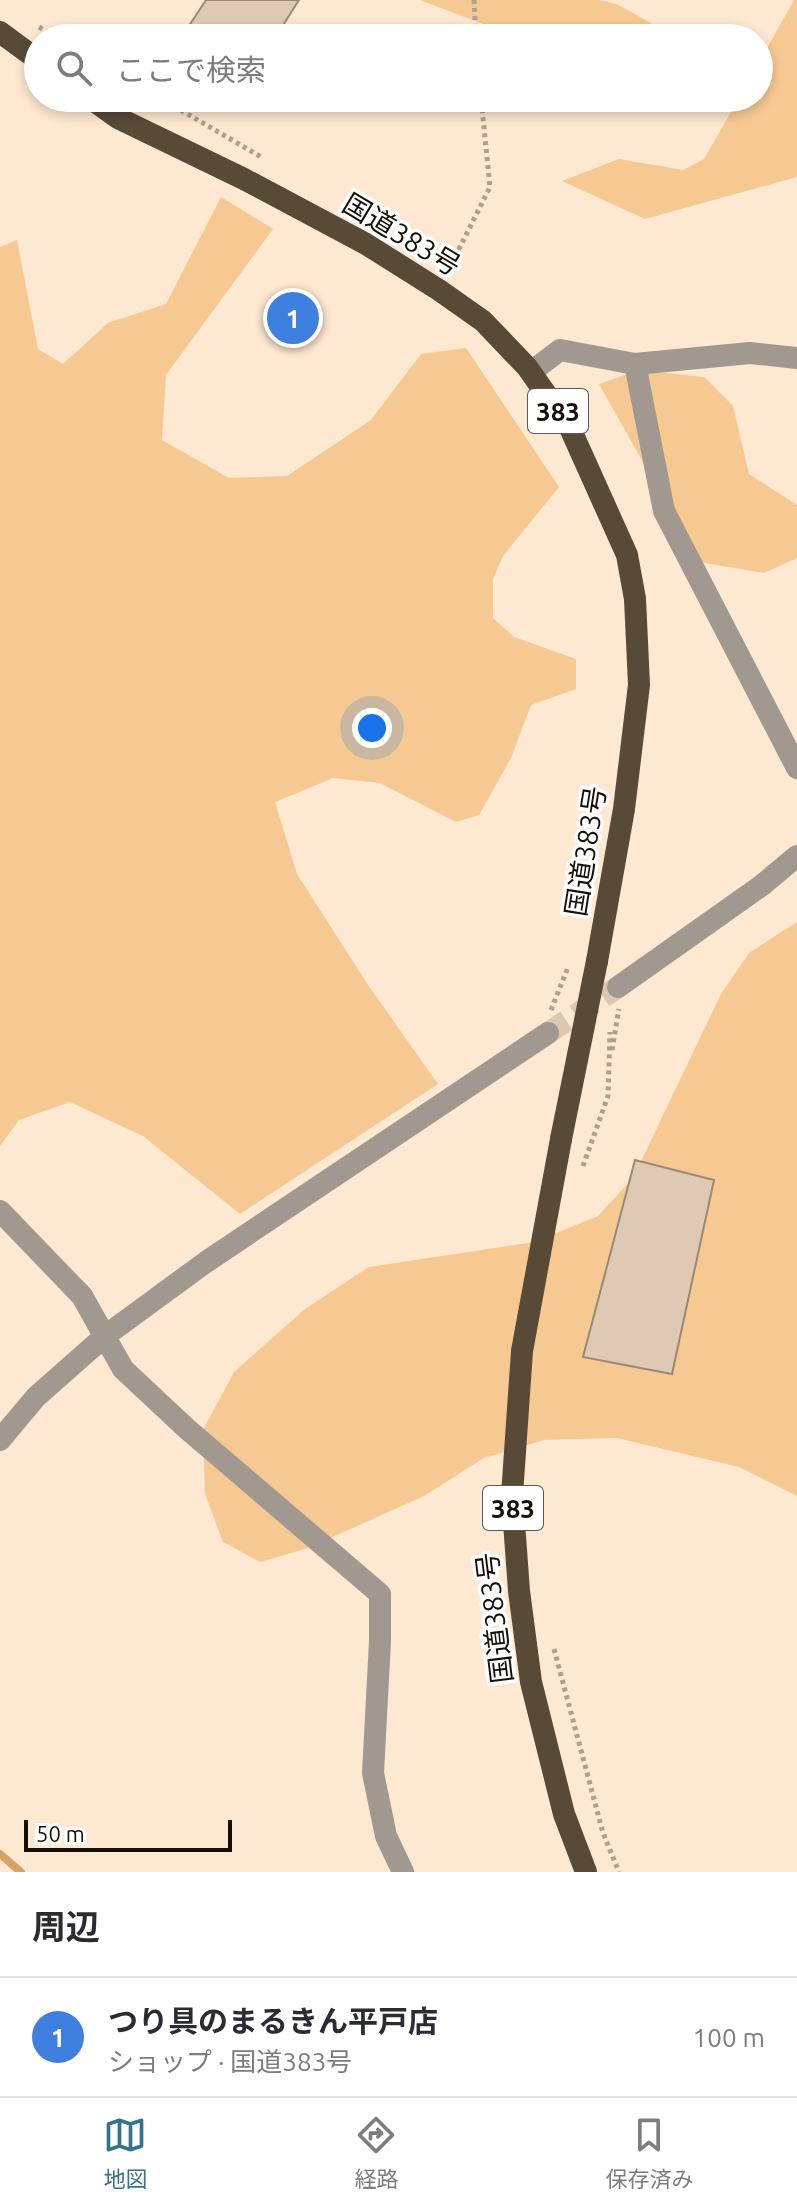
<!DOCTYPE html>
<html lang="ja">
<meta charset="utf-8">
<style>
body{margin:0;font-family:Ubuntu,"Noto Sans JP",sans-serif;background:#f2f2f3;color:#2b2b33}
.scale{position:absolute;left:24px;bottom:20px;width:208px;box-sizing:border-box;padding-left:8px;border:4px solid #171008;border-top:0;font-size:22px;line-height:28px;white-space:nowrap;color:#171008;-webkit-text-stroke:6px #fff;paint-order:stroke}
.you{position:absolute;left:372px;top:728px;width:28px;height:28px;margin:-20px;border:6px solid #fff;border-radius:50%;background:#1a73e8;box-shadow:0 0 0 12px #1a73e833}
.badge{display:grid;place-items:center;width:52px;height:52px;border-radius:50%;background:#347488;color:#fff;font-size:26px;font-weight:700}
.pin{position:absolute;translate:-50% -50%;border:4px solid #fff;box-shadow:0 2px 8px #0006}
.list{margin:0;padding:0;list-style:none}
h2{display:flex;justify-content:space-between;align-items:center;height:104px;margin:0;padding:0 32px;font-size:34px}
h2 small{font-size:26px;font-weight:400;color:#7c7c81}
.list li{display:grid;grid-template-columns:52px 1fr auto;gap:24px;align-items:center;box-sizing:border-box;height:120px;padding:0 32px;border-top:2px solid #e1e1e2}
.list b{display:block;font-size:30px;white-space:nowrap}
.list p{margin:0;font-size:26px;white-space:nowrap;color:#7c7c81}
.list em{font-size:26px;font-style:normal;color:#7c7c81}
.icon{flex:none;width:44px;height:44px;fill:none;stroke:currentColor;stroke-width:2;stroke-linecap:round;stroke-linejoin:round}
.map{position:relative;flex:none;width:797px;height:1872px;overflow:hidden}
.search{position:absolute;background:#fff;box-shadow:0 4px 12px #0003;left:24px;right:24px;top:24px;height:88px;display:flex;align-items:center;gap:20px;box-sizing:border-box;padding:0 28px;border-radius:44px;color:#7c7c81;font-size:30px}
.sheet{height:224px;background:#fff}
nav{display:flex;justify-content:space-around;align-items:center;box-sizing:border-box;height:112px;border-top:2px solid #e1e1e2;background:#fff;font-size:22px;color:#7c7c81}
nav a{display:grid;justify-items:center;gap:4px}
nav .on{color:#347488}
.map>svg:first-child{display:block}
</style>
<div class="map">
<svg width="797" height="1872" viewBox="0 0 797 1872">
<rect width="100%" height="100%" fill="#fde8d1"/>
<!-- green -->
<g fill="#f7c992">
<polygon points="420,0 599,0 617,4 677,38 520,38"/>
<polygon points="794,0 797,0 797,177 645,219 562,181 619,159 683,170 704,159 739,98 759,98 759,62"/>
<polygon points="221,197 273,229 166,375 162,440 229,478 287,476 371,420 421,354 466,348 559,487 503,556 493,579 493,618 514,637 576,659 576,689 531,705 511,758 479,815 456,822 380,783 333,778 275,802 297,874 368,985 438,1084 240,1214 143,1136 70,1102 19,1120 0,1146 0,247 17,240 38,349 63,364 108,323 166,304"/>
<polygon points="639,370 704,377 733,406 749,474 797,505 797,558 764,573 699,562 599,384"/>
<polygon points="797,922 797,1496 739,1467 617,1438 544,1440 484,1458 424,1496 308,1548 260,1562 223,1542 205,1494 203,1430 234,1372 305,1309 369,1267 534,1242 598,1216 633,1178 721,994 749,953"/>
</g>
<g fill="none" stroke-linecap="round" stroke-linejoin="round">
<!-- stream -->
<polyline stroke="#d6a366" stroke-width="8" points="0,1854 21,1872"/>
</g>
<!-- building -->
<g fill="#decab4" stroke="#9c8974" stroke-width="2">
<polygon points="206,0 299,0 275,38 181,38"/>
<polygon points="635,1160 714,1180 672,1374 583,1357"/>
</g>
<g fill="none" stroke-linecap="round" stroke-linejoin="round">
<!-- minor-tunnel -->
<polyline stroke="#dac8b3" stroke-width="22" stroke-dasharray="22 11" stroke-linecap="butt" points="548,1033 618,987"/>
<!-- path -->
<g stroke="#af9f8d" stroke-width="5" stroke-dasharray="4 4" stroke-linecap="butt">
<polyline points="474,0 476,38"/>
<polyline points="39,27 58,38"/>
<polyline points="160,98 263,158"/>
<polyline points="448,271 490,187 481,98"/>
<polyline points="551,1010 568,967"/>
<polyline points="612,1050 619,1009"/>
<polyline points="583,1166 608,1096 610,1032"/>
<polyline points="554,1649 603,1833 619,1872"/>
</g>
<!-- minor -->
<g stroke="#a1998f" stroke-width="22">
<polyline points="635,364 750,353 797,358"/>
<polyline points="531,372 560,350 635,364 664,511 797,768"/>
<polyline points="618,987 761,886 797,856"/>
<polyline points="0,1211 82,1296 123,1369 186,1428 380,1594 380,1641 373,1773 386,1836 403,1872"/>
<polyline points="0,1440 36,1397 105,1336 206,1262 548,1033"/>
</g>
<!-- trunk -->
<g stroke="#594a38" stroke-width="22">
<polyline points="0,32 38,60"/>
<polyline points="90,98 118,118 244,179 366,244 439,290 483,321 527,367 570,428 627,555 635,599 639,685 624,809 597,961"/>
<polyline points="561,1139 522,1351 512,1495 519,1591 531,1682 564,1814 586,1872"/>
</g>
<!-- trunk-bridge -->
<polyline stroke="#594a38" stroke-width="22" points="561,1139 597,961"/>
</g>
<g text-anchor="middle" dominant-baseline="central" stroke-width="7" stroke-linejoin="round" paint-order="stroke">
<!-- shield labels -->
<g fill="#fff" stroke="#5d5852" stroke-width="2">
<rect x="528" y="389" width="60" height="44" rx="6"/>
<rect x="483" y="1486" width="60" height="44" rx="6"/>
</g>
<g font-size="26" font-weight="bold" fill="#171008">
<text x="558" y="411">383</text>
<text x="513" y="1508">383</text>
</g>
<!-- street labels -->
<g font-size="28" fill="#171008" stroke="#fff">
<text transform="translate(402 234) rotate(31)">国道383号</text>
<text transform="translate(585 851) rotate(-81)">国道383号</text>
<text transform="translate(494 1618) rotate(-97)">国道383号</text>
</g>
</g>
</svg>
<div class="scale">50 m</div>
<div class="you"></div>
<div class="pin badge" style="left:293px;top:318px;background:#3f7fe0">1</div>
<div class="search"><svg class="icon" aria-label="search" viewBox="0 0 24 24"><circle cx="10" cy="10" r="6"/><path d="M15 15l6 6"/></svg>ここで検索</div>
</div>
<section class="sheet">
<h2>周辺<small></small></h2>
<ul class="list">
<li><span class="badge" style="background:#3f7fe0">1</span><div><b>つり具のまるきん平戸店</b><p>ショップ · 国道383号</p></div><em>100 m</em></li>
</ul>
</section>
<nav>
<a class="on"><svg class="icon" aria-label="map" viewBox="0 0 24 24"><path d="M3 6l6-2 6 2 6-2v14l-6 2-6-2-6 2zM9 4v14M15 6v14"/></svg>地図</a>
<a><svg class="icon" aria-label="directions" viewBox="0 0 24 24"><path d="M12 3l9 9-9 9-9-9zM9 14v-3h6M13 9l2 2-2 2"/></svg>経路</a>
<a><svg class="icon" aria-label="saved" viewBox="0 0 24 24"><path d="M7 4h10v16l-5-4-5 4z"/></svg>保存済み</a>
</nav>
